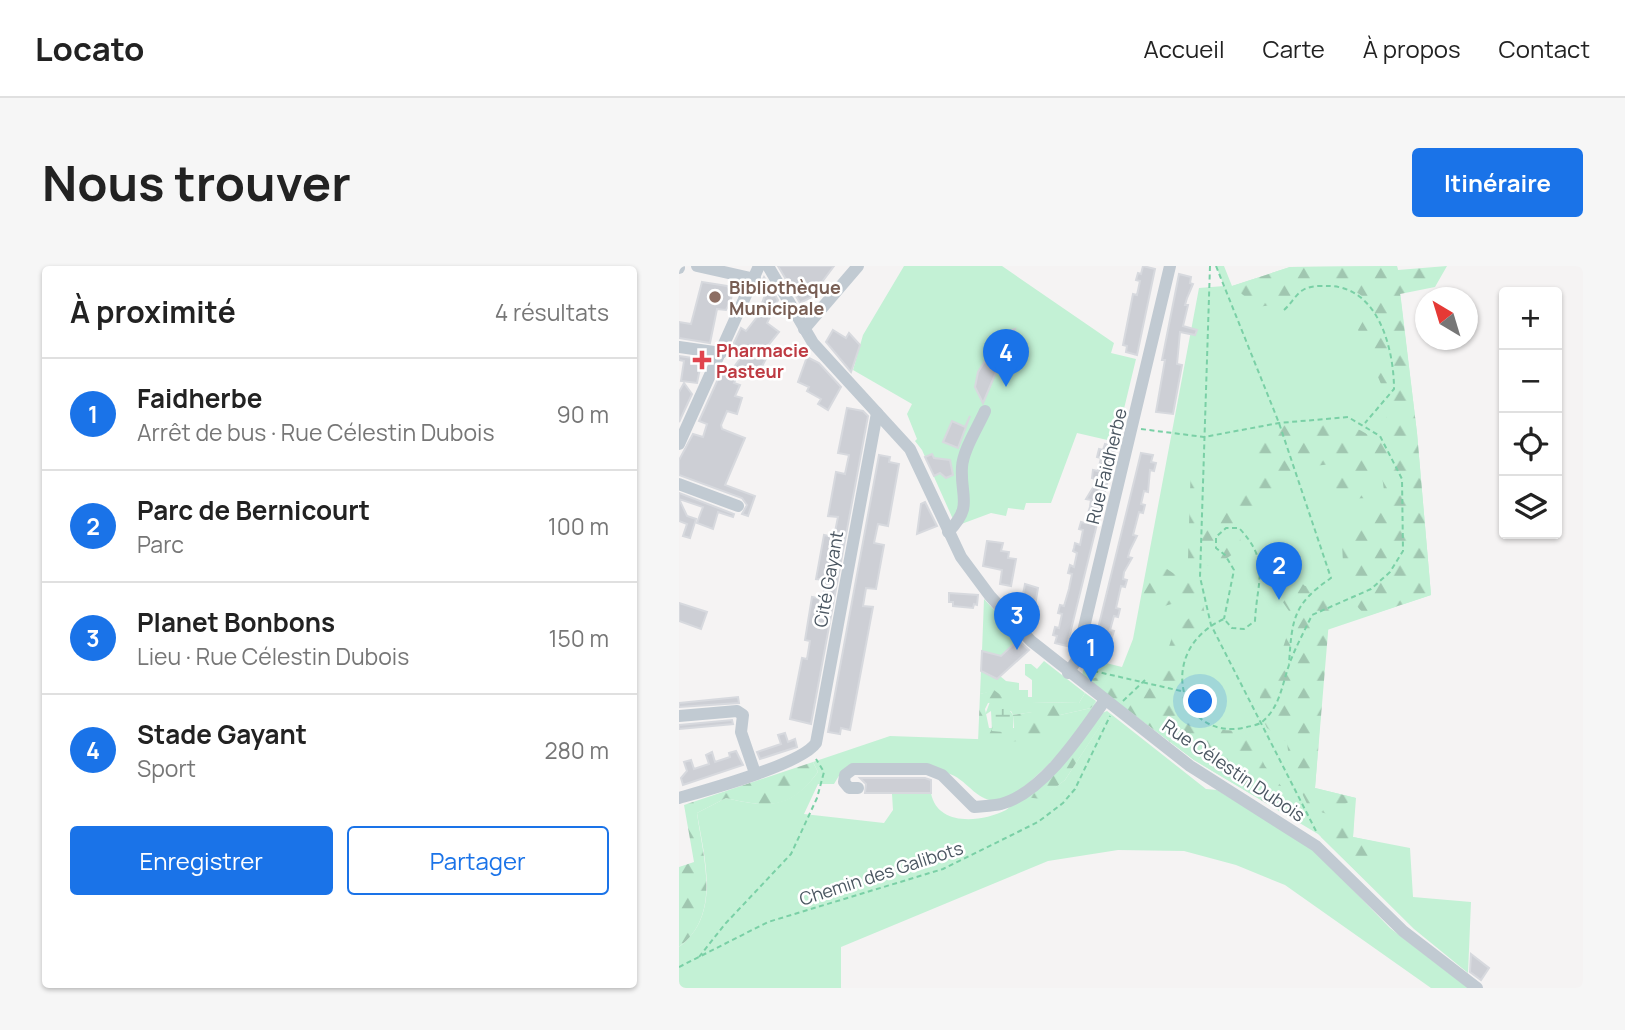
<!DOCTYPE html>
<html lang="fr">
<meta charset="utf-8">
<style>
body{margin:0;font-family:Manrope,sans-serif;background:#f6f6f6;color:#222}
.controls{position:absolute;right:21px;top:21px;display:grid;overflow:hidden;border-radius:7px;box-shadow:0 2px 5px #0004}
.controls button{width:63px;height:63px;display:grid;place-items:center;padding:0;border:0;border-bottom:2px solid #e0e0e0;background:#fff;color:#222;font:35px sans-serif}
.compass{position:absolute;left:736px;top:21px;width:63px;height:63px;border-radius:50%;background:#fff;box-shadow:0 2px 5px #0004;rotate:322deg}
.you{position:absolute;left:522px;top:436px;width:24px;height:24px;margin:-18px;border:5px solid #fff;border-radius:50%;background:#1a73e8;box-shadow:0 0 0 10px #1a73e833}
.badge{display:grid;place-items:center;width:46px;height:46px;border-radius:50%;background:#1a73e8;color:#fff;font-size:23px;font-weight:700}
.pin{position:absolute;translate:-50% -58px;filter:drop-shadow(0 2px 4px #0008)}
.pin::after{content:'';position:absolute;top:37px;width:24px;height:21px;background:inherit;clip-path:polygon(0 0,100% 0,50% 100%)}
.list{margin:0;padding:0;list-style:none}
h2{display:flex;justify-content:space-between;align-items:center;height:91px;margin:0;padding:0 28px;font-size:30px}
h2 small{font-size:23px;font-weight:400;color:#767676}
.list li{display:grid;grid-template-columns:46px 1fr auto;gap:21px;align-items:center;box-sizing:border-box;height:112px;padding:0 28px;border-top:2px solid #e0e0e0}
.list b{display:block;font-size:26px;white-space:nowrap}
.list p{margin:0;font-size:23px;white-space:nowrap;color:#767676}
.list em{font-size:23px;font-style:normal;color:#767676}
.actions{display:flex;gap:14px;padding:21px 28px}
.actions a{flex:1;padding:16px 0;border:2px solid #1a73e8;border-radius:7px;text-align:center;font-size:24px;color:#1a73e8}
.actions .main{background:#1a73e8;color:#fff}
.icon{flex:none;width:38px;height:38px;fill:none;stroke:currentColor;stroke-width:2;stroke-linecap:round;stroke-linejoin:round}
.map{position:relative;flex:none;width:904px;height:722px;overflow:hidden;border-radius:7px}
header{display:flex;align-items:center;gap:42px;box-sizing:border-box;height:98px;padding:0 35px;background:#fff;border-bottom:2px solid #e0e0e0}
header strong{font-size:33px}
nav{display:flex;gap:38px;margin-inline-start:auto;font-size:24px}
.intro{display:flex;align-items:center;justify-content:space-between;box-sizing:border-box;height:168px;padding:0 42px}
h1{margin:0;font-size:49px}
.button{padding:18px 32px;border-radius:7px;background:#1a73e8;color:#fff;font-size:24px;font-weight:700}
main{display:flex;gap:42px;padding:0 42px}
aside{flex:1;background:#fff;border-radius:7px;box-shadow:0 2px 5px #0004}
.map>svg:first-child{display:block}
</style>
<header>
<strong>Locato</strong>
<nav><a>Accueil</a><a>Carte</a><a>À propos</a><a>Contact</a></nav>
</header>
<div class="intro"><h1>Nous trouver</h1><a class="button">Itinéraire</a></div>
<main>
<aside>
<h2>À proximité<small>4 résultats</small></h2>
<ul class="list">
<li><span class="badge">1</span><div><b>Faidherbe</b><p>Arrêt de bus · Rue Célestin Dubois</p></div><em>90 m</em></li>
<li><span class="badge">2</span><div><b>Parc de Bernicourt</b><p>Parc</p></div><em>100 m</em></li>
<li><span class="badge">3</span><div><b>Planet Bonbons</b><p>Lieu · Rue Célestin Dubois</p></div><em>150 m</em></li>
<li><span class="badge">4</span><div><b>Stade Gayant</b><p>Sport</p></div><em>280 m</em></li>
</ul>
<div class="actions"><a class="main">Enregistrer</a><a>Partager</a></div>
</aside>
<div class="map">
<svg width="904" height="722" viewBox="0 0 904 722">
<defs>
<pattern id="forest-firs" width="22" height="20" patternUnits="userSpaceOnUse" patternTransform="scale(1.75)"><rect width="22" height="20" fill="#c3f1d5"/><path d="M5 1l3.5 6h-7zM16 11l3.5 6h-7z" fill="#a0c6b0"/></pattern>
<pattern id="wetland-marsh" width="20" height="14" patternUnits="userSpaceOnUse" patternTransform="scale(1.75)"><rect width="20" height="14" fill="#c3f1d5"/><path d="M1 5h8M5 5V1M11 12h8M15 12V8" fill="none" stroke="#a0c6b0"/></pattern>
</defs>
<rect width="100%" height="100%" fill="#f5f3f3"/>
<!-- green -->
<g fill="#c3f1d5">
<polygon points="225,0 323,0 435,77 432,87 457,93 437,176 398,167 372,237 347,237 345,244 329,242 327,250 312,247 277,260 243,184 236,175 238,173 228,148 233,138 174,104 184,69"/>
<polygon points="537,0 545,0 553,20 611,1 718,0 738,167 752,329 648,364 636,522 677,532 674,571 731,582 734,631 792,636 789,707 735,663 639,568 515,494 403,409 407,392 443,401 454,373 520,22 545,20"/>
<polygon points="305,333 341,372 321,392 314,409 317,413 321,410 327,415 340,417 340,424 349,424 349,431 353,431 353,414 346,409 346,398 352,398 358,403 365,395 406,427 400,437 354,436 354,446 334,449 332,445 312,445 306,449 315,425 301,428 302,405 314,388 303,385"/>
<path d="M417 435C415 455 344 530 323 534 297 539 290 513 268 507 260 505 249 507 241 507 214 508 188 508 161 508L155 518H139L125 548 205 557 214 544 213 528 252 527C258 560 301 557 327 544 333 540 339 533 346 531 350 530 358 532 362 532L386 514 424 455 416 450 428 445 527 523 538 524 634 583 711 662 789 722H752L606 619 557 599 505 585 439 584 369 595 162 681V722H0V681C43 649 25 591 18 547L47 532C89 542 111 543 139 506L134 496 211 470 354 475 381 449 412 442Z"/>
</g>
<!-- forest -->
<g fill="url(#forest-firs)">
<path d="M718 0 719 4 768 0 756 21 721 28 738 167 752 329 688 350C664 331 664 302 663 273L707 239 703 210 698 209 692 232 659 233 653 198 617 202 585 237 560 255 562 283 534 301 509 293 512 195H522L521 246 547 238 579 208 577 164C626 157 654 143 697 174L711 170 702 118 679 64 693 39C675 20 649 9 623 21 618 24 616 29 612 33 604 39 589 39 579 41L553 20 611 1Z"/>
<polygon points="488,303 503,313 518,311 528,358 515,366 500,393 487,390 494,368 511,351 510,333 482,341 462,338 468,308"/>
<polygon points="614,309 626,320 648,318 652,331 636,522 677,532 648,548 630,542 611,502 608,476 588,462 579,443 582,425 598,400 614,351 599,329 606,312"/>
<path d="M483 404 499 405C501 451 530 472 573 462 579 473 580 490 586 500 598 516 611 528 620 546L617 555 515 494 409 414 422 410 444 424 466 408Z"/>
<polygon points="315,424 323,430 324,436 309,437 306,443 310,462 335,462 334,449 353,446 353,436 400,437 406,427 417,435 412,442 381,449 381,467 363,478 354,475 299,476 301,428"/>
<polygon points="416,450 425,454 386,514 362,533 346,531"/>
<path d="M134 496 139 506C111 544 90 542 47 532L18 547C24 592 43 649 0 681V601L15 596 5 539Z"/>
<polygon points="675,549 674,571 698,576 692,595 680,608 642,571 653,554"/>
</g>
<!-- wetland -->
<polygon fill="url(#wetland-marsh)" points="329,442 334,449 334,467 313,465 312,445"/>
<!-- building -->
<g fill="#cdcfd5" stroke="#d7d9de" stroke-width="2">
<polygon points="99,0 155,0 131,32 121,37"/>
<polygon points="464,0 476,3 458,89 447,86 448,80 444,79 454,28 458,29 461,15 457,14 459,7 462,8"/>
<polygon points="500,8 512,11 511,17 514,18 508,32 506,39 509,39 504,60 518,64 516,69 501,66 498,98 503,99 494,148 477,146 486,94 483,94"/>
<polygon points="85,11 99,34 88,57 100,66 87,82 91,85 78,110 61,103 55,117 61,119 56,130 63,132 58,148 48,145 42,159 43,163 66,172 46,219 76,230 69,250 63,248 68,239 63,232 0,209 0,194 14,168 24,171 28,158 20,155 44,102 52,105 63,90 52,83 62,62 67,65 78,51 86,29 78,26"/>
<polygon points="23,16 48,20 53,27 52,34 47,44 38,43 31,77 0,72 0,56 12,58"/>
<polygon points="336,63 331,76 323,75 324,90 304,137 296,121 299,106 323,68"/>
<polygon points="154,64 167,72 170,67 181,79 172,106 147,76"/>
<polygon points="0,90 28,94 26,99 22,98 18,117 2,115 5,95 0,94"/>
<polygon points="128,91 140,97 162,121 149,144 139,138 142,133 128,125 130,121 119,116"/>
<polygon points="5,117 13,128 0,156 0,126"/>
<polygon points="168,142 184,145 189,150 132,458 111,453 123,392 128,393 131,375 126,374 133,331 144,333 146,320 147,314 137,313 145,269 155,271 159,251 149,250 157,206 166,208 170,189 159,187"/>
<polygon points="291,150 279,182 264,176 273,155 286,161"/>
<polygon points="426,178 437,181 388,380 376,377 378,370 374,369 376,361 380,362 383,348 379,347 381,339 385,340 390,323 393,308 389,307 391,299 395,301 398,287 394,285 395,282 396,277 401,279 404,264 400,263 402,256 406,257 411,241 412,234 407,233 415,220 416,213 413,212 414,204 419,205 422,192 418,191 420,183 424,184"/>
<polygon points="462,187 474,189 472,196 477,197 475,205 471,204 469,226 465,225 462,238 466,239 464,247 460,246 454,269 458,270 451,284 449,291 453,292 445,306 444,313 448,314 446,321 442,320 437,342 441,343 439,351 435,350 431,364 435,365 427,390 413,387"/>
<polygon points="253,188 255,192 271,194 274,209 267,212 261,207 255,210 246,191"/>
<polygon points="200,189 211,191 210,196 220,198 209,260 199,258 196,272 195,277 205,279 197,323 187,322 184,340 194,341 171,464 162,462 161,468 149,466"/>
<polygon points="0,227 55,248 54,251 39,246 34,263 18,257 24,241 0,233 8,250 17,253 11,272 4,270 8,258 0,255"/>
<polygon points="246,236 258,260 238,268 242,238"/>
<polygon points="308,275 324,277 322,285 330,286 329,292 337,293 332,320 321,318 323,304 304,300"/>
<polygon points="346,318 359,322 353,358 341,344"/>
<polygon points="270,327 299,329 298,339 295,338 294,342 274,340 274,336 270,336"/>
<polygon points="0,337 28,346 22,363 0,355"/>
<polygon points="339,374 350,384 318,413 302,405 303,385 322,390"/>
<polygon points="59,431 60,437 0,441 0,437"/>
<polygon points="53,454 54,458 0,463 0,459"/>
<polygon points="106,467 109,476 116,473 118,481 81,493 78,486 102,478 99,469"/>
<polygon points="57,485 64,499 4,519 2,512 8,505 5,496 12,494 15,503 30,498 27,489 33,486 36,496 51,491 50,487"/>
<polygon points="181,512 246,512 252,514 252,527 186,527 187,518"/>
<polygon points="792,688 810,702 802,714 791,706"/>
</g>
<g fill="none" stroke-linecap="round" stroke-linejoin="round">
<!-- path -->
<g stroke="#7ad0a6" stroke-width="2" stroke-dasharray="5 3.5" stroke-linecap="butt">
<polyline points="531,0 521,311 532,359 638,567"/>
<path d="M537 0 600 157 652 312C614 338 613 353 610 398"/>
<path d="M605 44C612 38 617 28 624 24 632 19 643 20 651 20 700 22 715 84 715 123L686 157"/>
<path d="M462 163 525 171 600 157 669 151 701 170 723 213 724 285 711 306 692 323 633 349C625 366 616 382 610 399 603 419 601 441 583 456 579 459 572 460 568 461 500 478 475 384 545 353L553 362 565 363 576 355C578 313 592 296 560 262H547L537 271V282L546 289 555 304 545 353"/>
<polyline points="406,403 502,425"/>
<polyline points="444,435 466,414"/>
<polyline points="20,691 46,658 112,588 138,532 145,506 137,493"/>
<polyline points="0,701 89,656 264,603 359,556 384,537 396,523 431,450"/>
</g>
<!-- minor -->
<g stroke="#c1cad2" stroke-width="12">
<polyline points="18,0 76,13"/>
<polyline points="89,0 134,77 231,183 282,291 311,330 352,375 511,500 637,580 724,665 798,722"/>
<polyline points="0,2 0,0"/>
<polyline points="125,63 179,0"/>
<polyline points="0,81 42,87"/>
<polyline points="0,178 80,0"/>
<polyline points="0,218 59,240"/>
<path d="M269 266C295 240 281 231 283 201 284 184 299 161 306 145"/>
<polyline points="389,407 397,395 491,0"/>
<polyline points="0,450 58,445 64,449 62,466 76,507"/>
<path d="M179 522H170L165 516 166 509 174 503H248L263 509 295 541C304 540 314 540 322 538 364 527 402 468 426 434"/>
<path d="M0 532C28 524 123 498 137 477L198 147"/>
</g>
</g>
<!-- markers -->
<circle fill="#8d6e63" stroke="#fff" stroke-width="2.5" cx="36" cy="31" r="7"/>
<path fill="#e0444e" stroke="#fff" stroke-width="2.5" d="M19.5 83.5h7v7h7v7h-7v7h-7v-7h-7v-7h7z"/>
<g text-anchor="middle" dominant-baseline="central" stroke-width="5" stroke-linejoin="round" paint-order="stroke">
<!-- education labels -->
<g font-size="18" font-weight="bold" fill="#785e54" stroke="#fff" text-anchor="start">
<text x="50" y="21">Bibliothèque<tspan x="50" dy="21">Municipale</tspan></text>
</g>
<!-- health labels -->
<g font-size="18" font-weight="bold" fill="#be3a42" stroke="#fff" text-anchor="start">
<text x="37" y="84">Pharmacie<tspan x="37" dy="21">Pasteur</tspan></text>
</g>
<!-- street labels -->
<g font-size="18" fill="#4a5661" stroke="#fff">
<text transform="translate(427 200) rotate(-76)">Rue Faidherbe</text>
<text transform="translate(149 313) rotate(-80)">Cité Gayant</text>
<text transform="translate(555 504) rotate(34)">Rue Célestin Dubois</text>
<text transform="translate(202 607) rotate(-18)">Chemin des Galibots</text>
</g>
</g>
</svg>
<div class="controls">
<button>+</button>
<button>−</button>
<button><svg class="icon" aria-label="locate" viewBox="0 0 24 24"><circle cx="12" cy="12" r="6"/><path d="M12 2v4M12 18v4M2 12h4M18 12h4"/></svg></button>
<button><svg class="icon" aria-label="layers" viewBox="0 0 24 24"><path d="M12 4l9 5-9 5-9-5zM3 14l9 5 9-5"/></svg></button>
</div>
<svg class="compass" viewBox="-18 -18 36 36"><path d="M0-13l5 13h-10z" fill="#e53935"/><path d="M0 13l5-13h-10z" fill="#767676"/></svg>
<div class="you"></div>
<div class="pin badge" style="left:412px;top:416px">1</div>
<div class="pin badge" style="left:600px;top:334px">2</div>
<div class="pin badge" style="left:338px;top:384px">3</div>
<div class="pin badge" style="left:327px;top:121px">4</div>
</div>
</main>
